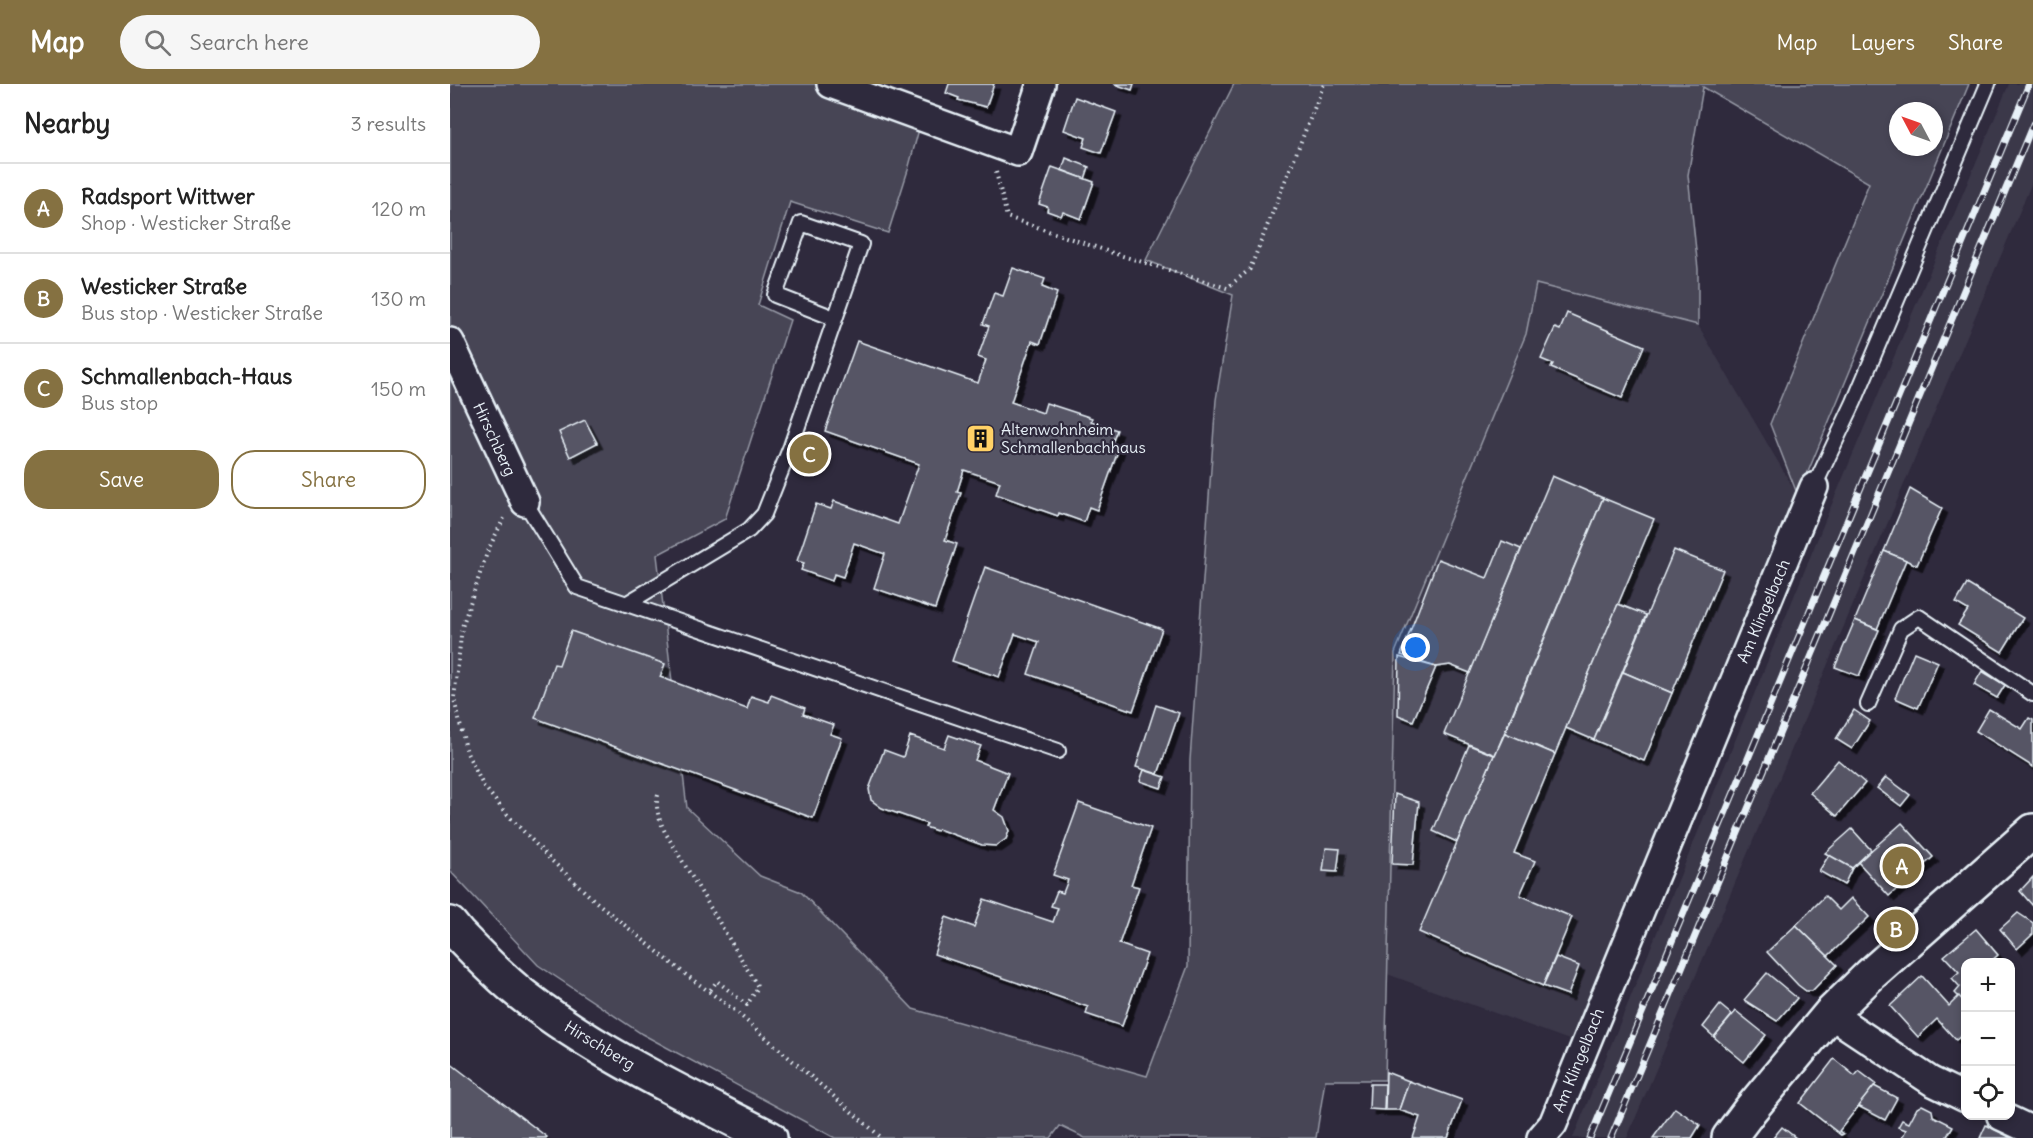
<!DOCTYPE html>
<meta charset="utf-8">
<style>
body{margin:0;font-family:Delius,sans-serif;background:#f6f6f6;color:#222}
.controls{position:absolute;right:18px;bottom:18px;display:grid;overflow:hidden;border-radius:12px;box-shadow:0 3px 9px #0003}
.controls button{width:54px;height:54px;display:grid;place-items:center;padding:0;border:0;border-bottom:2px solid #e0e0e0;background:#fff;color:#222;font:30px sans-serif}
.compass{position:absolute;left:1439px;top:18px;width:54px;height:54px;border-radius:50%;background:#fff;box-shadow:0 3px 9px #0003;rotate:311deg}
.you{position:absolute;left:966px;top:564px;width:21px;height:21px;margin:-15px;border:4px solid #fff;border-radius:50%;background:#1a73e8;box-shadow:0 0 0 9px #1a73e833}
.badge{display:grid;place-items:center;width:39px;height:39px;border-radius:50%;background:#857141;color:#fff;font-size:20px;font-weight:700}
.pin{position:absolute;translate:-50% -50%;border:3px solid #fff;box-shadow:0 2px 6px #0006}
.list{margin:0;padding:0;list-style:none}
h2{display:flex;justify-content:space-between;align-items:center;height:78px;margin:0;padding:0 24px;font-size:26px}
h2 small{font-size:20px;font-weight:400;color:#767676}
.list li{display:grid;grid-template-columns:39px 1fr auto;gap:18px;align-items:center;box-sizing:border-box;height:90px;padding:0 24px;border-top:2px solid #e0e0e0}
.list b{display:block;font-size:22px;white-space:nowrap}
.list p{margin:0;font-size:20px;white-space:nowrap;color:#767676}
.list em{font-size:20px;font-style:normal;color:#767676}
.actions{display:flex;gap:12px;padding:18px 24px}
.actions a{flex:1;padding:14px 0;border:2px solid #857141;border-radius:24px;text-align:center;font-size:21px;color:#857141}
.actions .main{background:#857141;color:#fff}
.icon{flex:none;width:33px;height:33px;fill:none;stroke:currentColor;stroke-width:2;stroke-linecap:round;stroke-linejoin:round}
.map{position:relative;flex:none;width:1583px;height:1054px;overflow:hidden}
header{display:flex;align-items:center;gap:36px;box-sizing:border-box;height:84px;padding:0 30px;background:#857141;color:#fff}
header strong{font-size:28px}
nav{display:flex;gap:33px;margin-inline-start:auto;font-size:21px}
.search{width:420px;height:54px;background:#f6f6f6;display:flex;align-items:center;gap:15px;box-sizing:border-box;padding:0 21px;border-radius:33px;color:#767676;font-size:22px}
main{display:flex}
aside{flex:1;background:#fff}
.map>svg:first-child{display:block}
</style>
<header>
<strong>Map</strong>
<div class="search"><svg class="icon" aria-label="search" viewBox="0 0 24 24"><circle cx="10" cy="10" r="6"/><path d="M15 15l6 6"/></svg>Search here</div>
<nav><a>Map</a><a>Layers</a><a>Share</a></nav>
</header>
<main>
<aside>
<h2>Nearby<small>3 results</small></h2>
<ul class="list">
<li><span class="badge">A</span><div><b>Radsport Wittwer</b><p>Shop · Westicker Straße</p></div><em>120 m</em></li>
<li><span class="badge">B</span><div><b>Westicker Straße</b><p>Bus stop · Westicker Straße</p></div><em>130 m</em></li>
<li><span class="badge">C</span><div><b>Schmallenbach-Haus</b><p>Bus stop</p></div><em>150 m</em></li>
</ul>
<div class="actions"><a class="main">Save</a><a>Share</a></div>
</aside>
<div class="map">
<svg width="1583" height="1054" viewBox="0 0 1583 1054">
<defs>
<filter id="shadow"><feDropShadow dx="5.5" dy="5.5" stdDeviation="0" flood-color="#0009"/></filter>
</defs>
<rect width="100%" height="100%" fill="#2f2a3d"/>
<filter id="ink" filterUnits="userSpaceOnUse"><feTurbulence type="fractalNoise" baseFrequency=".0167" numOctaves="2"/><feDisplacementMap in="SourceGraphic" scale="12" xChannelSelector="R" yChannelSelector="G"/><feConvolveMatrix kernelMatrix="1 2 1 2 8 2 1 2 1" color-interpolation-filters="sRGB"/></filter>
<g filter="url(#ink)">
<!-- built -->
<g fill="#3b3749">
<polygon points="1559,0 1583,0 1583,96 1177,1054 1123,1054 1376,434"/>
<polygon points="1086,200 1248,241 1348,412 1308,500 1122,957 937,890 945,569 1076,250"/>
</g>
<!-- green -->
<path fill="#464455" stroke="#979aa6" stroke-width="1.5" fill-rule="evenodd" d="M0 0H422L476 19 458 86 438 149 340 118 308 221 340 236 275 435 207 471 237 724 310 792 351 808 463 925 697 992 738 882 740 676 766 316 783 211 696 176 784 0H1519L1348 412 1320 340 1419 99 1253 3 1238 91 1248 185V241L1086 200 1076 250 945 569 935 996H875L866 1054H635L610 1042 601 1054H385L192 950 88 881 0 787ZM1448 27H1484V63H1448Z"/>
<!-- building -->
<g fill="#575565" stroke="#e8f1f8" stroke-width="1.5" filter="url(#shadow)">
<polygon points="499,0 544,0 536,23 508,16 509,14 496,9"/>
<polygon points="664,0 684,0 682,6"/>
<polygon points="625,13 666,28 651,69 633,63 636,54 614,46"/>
<polygon points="616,74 639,83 635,95 612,86"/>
<polygon points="602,83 644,98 631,135 613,128 611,132 597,127 598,123 589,120"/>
<polygon points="563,184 595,195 592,203 607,209 590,260 582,257 561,318 593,329 596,319 642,334 641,337 667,346 661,362 669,364 647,426 639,423 634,438 609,429 608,432 546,410 550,398 514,386 507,408 511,409 495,456 507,460 485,525 424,504 435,470 404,459 393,493 384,490 382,497 351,486 354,479 347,477 366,420 381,425 384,417 448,440 469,380 375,347 407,257 528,299 536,276 528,273 539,242 533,240 544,209 553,212"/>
<polygon points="1117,229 1194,262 1172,314 1101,284 1103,280 1091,275 1105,244 1110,246"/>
<polygon points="135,336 147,359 120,373 109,348"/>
<polygon points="1102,392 1153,414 1045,671 994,650"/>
<polygon points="1460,405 1492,424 1467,481 1434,467"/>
<polygon points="1153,414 1204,435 1105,670 1055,649"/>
<polygon points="1052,457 1071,465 1020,589 1000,581 986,583 973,579 973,577 951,571 988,475 1037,494"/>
<polygon points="1224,466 1273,486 1222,609 1173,588"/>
<polygon points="1434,467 1456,476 1427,545 1405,536"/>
<polygon points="535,483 712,545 683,627 578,590 589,558 565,550 549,593 502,577"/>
<polygon points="1517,500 1573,534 1552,568 1508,541 1518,526 1506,519"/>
<polygon points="1168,520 1196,531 1144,656 1116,644"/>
<polygon points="1405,536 1429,546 1409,592 1385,583"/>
<polygon points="121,547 215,580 210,593 297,625 301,612 319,618 321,611 355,624 353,630 384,641 380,650 392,654 363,734 85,634 104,580 109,581"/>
<polygon points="1464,568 1488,578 1468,624 1445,614"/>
<polygon points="949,573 986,583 963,637 948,631"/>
<polygon points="1532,587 1555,601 1547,614 1524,601"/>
<polygon points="1173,588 1222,609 1194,677 1144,656"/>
<polygon points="706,621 729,629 708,690 686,683"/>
<polygon points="1539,625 1572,645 1579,634 1583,636 1583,683 1526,647"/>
<polygon points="1404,626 1420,637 1402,665 1386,655"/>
<polygon points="1055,649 1105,670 1064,769 1085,777 1070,811 1122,833 1093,902 969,848 1044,671 1045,671"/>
<polygon points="499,651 531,662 525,676 558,689 544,726 554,733 559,747 556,755 546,762 532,761 488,745 487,747 475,743 477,740 432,724 421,716 419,705 434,666 453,673 460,652 494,664"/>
<polygon points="1019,661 1044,671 1007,758 983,747"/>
<polygon points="1388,676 1415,699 1387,732 1360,709"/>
<polygon points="694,686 715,693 711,704 690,697"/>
<polygon points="1436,693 1460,711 1451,722 1427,704"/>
<polygon points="945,710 969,718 963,781 942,780"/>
<polygon points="629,719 701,744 681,801 689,803 669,860 697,870 672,942 636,930 638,923 484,870 496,833 524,843 534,815 603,838 608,824 601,822 607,807 613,809 618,796 603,791"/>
<polygon points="1452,739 1483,773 1439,812 1408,778"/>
<polygon points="1402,745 1421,766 1402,784 1375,769"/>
<polygon points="876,764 890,765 887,788 873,787"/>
<polygon points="1379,771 1402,784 1394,801 1369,787"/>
<polygon points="1583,793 1583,822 1570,807"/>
<polygon points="1375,812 1389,826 1401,814 1419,833 1378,872 1346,841"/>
<polygon points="1568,829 1583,839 1583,850 1567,865 1550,845"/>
<polygon points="1346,841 1387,881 1362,907 1356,907 1348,901 1317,868"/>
<polygon points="1526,845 1548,871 1540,878 1516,878 1516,920 1505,909 1510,903 1502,894 1509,888 1494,872"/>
<polygon points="1106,873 1129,882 1118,911 1093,902"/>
<polygon points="1317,889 1347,914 1327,937 1294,916"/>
<polygon points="1472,892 1499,922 1509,912 1516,920 1516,948 1506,956 1487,935 1468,953 1440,922"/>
<polygon points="1270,921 1282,931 1264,953 1253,943"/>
<polygon points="1286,927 1316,951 1294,978 1264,953"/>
<polygon points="1384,975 1405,992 1409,987 1426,1000 1389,1047 1393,1050 1391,1051 1350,1019"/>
<polygon points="0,979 97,1053 96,1054 0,1054"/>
<polygon points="936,988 959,997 949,1026 935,1026"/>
<polygon points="959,997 1012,1016 998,1054 963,1054 970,1033 949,1026"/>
<polygon points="920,1000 935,1000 934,1026 919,1025"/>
<polygon points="1424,1002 1447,1014 1435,1036 1408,1022"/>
<polygon points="1472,1021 1482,1026 1483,1032 1503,1042 1496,1054 1452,1054 1456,1046 1448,1043 1452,1036 1459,1039 1467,1024"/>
<polygon points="1225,1024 1250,1041 1242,1054 1203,1054"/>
<polygon points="1536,1041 1562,1054 1530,1054"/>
<polygon points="1332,1043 1346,1054 1323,1054"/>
</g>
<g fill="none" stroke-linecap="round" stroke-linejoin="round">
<defs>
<g id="service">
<polyline points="1364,403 1404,318 1538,0"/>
<polyline points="75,418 127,503 608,667"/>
<polyline points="176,520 299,446 314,430 341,362 411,160 351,139 325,211 384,234"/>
<polyline points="1418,620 1451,545 1469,533 1583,610"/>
</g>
<g id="minor">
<polyline points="381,0 568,68 591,0"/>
<polyline points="0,258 75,418"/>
<polyline points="1380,930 1481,997 1516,1014"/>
<polyline points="1551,1032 1583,1047"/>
<polyline points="1091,1054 1103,1040 1364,403"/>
</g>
<path id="tertiary" d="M0 840 9 851C30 872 51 895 75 913 150 971 237 1011 320 1054"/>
<polyline id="secondary" points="1279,1054 1300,1026 1380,930 1420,891 1583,747"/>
</defs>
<!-- service casing -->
<use href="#service" stroke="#e8f1f8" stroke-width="18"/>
<!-- minor casing -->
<use href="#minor" stroke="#e8f1f8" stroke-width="32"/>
<!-- tertiary casing -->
<use href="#tertiary" stroke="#e8f1f8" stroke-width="38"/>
<!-- secondary casing -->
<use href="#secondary" stroke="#e8f1f8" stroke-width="38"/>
<!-- path -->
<g stroke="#e8f1f8" stroke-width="4" stroke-dasharray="1.5 4.5" stroke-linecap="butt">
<polyline points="546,88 557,133 663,169 777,204 800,185 874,0"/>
<polyline points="54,434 38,466 12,543 4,615 17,669 33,701 54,727 100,775 145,817 235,890 284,926 432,1054"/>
<path d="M208 711C205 725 209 735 215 748L308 903 297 921 267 897 259 908"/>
</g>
<!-- service -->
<use href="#service" stroke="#2f2a3d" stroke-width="14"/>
<!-- minor -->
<use href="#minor" stroke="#2f2a3d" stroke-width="27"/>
<!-- tertiary -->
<use href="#tertiary" stroke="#2f2a3d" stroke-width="33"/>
<!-- secondary -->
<use href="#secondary" stroke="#2f2a3d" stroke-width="33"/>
<defs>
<g id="rail">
<polyline points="1140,1054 1579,0"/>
<polyline points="1161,1054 1583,40"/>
</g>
</defs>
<!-- rail casing -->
<use href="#rail" stroke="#e8f1f8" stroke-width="7"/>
<!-- rail -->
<use href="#rail" stroke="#2f2a3d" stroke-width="4.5" stroke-dasharray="14" stroke-linecap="butt"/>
</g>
</g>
<!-- icons -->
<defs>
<symbol id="building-square" viewBox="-11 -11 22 22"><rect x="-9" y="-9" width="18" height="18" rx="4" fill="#ffd166" stroke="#2f2a3d"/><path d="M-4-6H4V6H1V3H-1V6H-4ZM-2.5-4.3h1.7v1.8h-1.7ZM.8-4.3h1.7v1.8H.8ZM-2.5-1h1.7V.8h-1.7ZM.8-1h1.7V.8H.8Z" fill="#111"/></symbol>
</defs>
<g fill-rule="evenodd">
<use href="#building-square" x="514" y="338" width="33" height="33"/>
</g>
<g text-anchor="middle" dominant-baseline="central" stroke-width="4.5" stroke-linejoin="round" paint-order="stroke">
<!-- poi labels -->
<g font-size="16" fill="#e8f1f8" stroke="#2f2a3d" text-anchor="start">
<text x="551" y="345">Altenwohnheim<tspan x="551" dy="18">Schmallenbachhaus</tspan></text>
</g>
<!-- street labels -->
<g font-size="16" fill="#e8f1f8" stroke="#2f2a3d">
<text transform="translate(45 355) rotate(65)">Hirschberg</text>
<text transform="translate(1313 527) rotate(-67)">Am Klingelbach</text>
<text transform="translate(150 961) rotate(31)">Hirschberg</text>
<text transform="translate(1128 976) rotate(-68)">Am Klingelbach</text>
</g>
</g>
</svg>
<div class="controls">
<button>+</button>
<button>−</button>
<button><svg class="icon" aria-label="locate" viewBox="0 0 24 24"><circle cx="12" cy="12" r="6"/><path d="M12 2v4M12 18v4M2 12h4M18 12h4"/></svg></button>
</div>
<svg class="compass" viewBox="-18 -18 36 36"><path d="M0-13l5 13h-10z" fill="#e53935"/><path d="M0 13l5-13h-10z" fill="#767676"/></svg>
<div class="you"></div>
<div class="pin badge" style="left:1452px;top:782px">A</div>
<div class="pin badge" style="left:1446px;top:845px">B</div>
<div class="pin badge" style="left:359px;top:370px">C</div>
</div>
</main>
